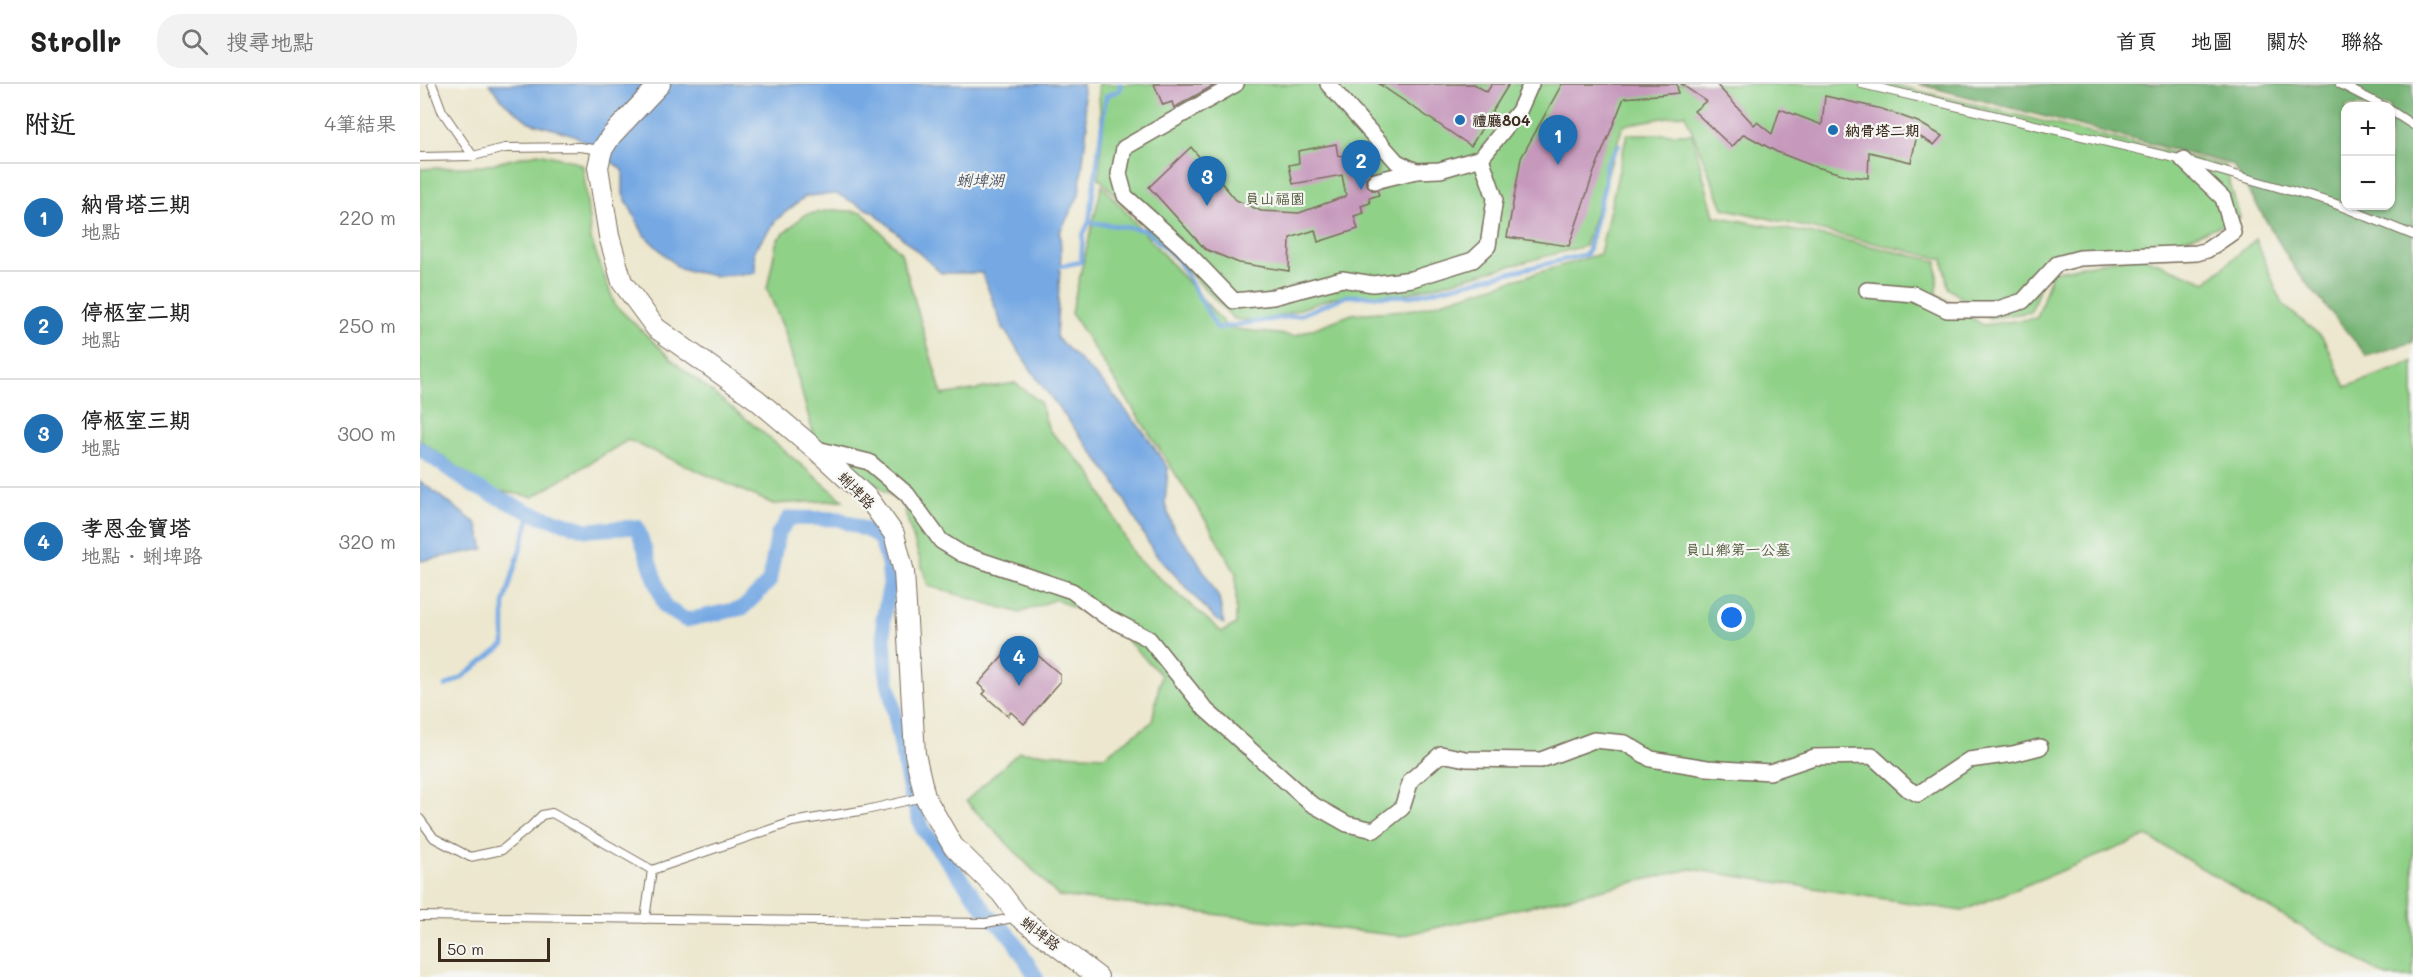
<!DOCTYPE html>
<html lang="zh-TW">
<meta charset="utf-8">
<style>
body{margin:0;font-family:Mali,"LXGW WenKai TC",sans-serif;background:#f2f2f2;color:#222}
.controls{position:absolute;right:18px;top:18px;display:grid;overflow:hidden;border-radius:12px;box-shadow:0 2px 4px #0004}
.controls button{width:54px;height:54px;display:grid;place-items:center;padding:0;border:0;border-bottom:2px solid #e0e0e0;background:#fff;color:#222;font:30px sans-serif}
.scale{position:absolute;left:18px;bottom:15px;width:112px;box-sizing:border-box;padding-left:6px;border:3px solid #3b2a1e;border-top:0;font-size:16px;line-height:21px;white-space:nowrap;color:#3b2a1e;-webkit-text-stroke:4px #f6f6f2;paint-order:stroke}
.you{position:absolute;left:1312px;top:534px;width:21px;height:21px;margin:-15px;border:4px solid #fff;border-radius:50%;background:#1a73e8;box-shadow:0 0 0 9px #1a73e833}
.badge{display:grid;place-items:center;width:39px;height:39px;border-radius:50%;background:#1f6fb2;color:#fff;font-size:20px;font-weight:700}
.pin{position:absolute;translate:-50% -50px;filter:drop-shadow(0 2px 3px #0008)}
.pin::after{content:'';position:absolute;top:32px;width:21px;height:18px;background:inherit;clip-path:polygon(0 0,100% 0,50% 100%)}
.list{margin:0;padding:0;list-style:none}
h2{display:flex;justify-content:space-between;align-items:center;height:78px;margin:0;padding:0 24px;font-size:26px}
h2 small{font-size:20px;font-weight:400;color:#767676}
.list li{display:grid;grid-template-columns:39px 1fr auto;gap:18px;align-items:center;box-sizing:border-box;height:108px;padding:0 24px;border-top:2px solid #e0e0e0}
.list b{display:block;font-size:22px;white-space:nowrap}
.list p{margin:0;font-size:20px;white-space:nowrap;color:#767676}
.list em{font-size:20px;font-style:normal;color:#767676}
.icon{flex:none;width:33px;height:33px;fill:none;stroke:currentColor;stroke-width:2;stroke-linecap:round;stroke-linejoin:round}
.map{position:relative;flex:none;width:1993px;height:893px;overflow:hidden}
header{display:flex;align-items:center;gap:36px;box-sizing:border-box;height:84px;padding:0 30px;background:#fff;border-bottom:2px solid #e0e0e0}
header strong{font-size:28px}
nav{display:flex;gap:33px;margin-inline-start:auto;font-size:21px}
.search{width:420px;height:54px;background:#f2f2f2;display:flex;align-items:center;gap:15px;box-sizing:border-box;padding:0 21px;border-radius:24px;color:#767676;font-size:22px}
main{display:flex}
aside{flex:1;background:#fff}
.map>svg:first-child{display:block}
</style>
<header>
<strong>Strollr</strong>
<div class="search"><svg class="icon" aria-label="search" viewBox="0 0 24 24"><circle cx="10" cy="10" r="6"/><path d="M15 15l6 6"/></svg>搜尋地點</div>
<nav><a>首頁</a><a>地圖</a><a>關於</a><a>聯絡</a></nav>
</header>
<main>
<aside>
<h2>附近<small>4筆結果</small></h2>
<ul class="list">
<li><span class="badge">1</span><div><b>納骨塔三期</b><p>地點</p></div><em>220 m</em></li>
<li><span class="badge">2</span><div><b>停柩室二期</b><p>地點</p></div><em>250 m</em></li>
<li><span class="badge">3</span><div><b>停柩室三期</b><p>地點</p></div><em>300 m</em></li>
<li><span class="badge">4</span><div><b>孝恩金寶塔</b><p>地點 · 蜊埤路</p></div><em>320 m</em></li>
</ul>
</aside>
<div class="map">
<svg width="1993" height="893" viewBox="0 0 1993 893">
<rect width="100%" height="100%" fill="#f6f6f2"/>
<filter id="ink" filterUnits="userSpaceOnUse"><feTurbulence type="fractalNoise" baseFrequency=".0167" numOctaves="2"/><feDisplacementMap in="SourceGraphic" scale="12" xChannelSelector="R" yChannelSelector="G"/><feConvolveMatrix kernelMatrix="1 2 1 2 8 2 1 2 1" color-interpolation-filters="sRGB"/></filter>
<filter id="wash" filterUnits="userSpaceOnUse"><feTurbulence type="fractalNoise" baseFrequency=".008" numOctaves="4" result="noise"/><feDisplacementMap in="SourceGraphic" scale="24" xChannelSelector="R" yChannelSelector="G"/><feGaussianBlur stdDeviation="1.35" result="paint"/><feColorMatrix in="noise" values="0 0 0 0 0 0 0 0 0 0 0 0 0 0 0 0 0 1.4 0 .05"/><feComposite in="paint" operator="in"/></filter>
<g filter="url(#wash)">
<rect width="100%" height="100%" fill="#ece7ce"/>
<!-- green -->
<g fill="#90d188" stroke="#667e53" stroke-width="1.5">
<polygon points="678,0 1471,0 1805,82 1820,134 1742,164 1630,172 1611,228 1570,234 1528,204 1523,175 1303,124 1265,30 1203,41 1165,162 984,210 915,213 842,238 814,235 679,94 682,52"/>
<polygon points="1207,50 1272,50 1294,132 1420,155 1517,177 1517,210 1563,241 1617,234 1632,188 1718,171 1786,198 1836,155 1862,220 1903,254 1926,303 1993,278 1993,893 1967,893 1727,752 1542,827 1271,785 980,852 638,812 546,717 599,668 684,672 732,638 741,591 695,544 636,515 600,529 508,502 483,421 394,352 365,248 347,205 357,156 384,131 413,126 442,128 481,169 522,311 595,299 620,318 629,346 670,388 715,473 802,548 816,540 816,490 790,443 651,229 682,101 808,244 874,252 932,230 998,225 1180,170"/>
<polygon points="118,69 153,77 163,82 171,156 195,221 259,282 335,342 423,416 353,420 208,356 113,413 69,405 0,356 0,85 63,82"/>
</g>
<!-- forest -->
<path fill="#74b374" stroke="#586e49" stroke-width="1.5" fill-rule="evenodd" d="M1498 0H1993V258L1947 272 1875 185 1813 81ZM1926 22H1970V122H1926Z"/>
<!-- water -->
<g fill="#76a9e3" stroke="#586a80" stroke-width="1.5">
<polygon points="69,0 662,0 667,43 659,111 640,148 641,168 636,253 686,302 726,351 748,385 745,419 753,444 776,474 799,514 804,540 796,536 733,467 694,397 618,296 583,244 562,189 521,189 455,129 417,110 386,112 356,136 334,167 336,189 295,192 260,185 224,151 203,110 203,86 154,51 109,38 85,19"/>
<polygon points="0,397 57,440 64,465 0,477"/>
</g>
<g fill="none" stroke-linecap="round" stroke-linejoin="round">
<!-- stream -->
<g stroke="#76a9e3" stroke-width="4.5">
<polyline points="669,138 726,146 758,176 797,244 880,231 927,212 992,212 1167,170 1185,100 1186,80 1199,61"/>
<polyline points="635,183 661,178 663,151 669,138 686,12 700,6 700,0"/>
<polyline points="25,602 41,594 84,561 84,520 111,429"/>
</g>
<!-- canal -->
<polyline stroke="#76a9e3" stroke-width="15" points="0,365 53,402 111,429 167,446 217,443 245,523 266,536 323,524 349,498 358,450 369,434 419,435 451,448 461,456 468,479 470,500 463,535 466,587 490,707 502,744 569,831 592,854 616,893"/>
</g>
<g id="blocks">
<!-- building -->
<g fill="#c698bc">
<polygon points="734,0 796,0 754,24 752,18 743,21"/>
<polygon points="959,0 1054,0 1067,8 1072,0 1089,0 1051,62"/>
<polygon points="1142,0 1257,0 1258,9 1204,14 1174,88 1149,162 1087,153 1101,74"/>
<polygon points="1261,0 1296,0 1334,41 1337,38 1352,50 1360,25 1402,41 1405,12 1462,25 1498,38 1522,52 1514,61 1497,51 1491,78 1449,68 1448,94 1429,92 1393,82 1357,68 1324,50 1312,63 1274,27 1286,17"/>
<polygon points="916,60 918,72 929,71 931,77 938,77 939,82 949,79 952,88 946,94 946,100 952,106 957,106 959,111 949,114 950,119 941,122 944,129 934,132 938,145 898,158 895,146 870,154 869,187 819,179 785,165 729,103 771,63 816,116 841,127 879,129 926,112 922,91 873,100 869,81 879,79 878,67"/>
<polygon points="602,558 640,590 640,598 604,640 591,628 588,632 563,610 566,607 558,600 595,559"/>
</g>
</g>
</g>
<g filter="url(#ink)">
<use href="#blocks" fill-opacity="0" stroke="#796c5c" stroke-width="1.5"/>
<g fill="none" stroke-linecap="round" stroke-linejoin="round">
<defs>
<g id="service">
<polyline points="12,0 22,27 53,72"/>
<polyline points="1442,0 1763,76 1913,119 1993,151"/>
<polyline points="1920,0 1963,22"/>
<polyline points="1970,26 1993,41"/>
<polyline points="0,73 53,72 85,64 160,63 180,66"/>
<polyline points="0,735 14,754 50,773 82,766 111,742 122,731 132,729 232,786 372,738 446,726 503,713"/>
<polyline points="0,832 566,839 598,833"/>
<polyline points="225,835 232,786"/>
</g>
<g id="minor">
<polyline points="816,0 704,64 699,90 705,112 762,163 814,217 853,213 922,195 953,200 992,195 1053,176 1068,162 1075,114 1061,74"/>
<polyline points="908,0 977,78 996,87 1020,86 1061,74 1099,27 1111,0"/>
<polyline points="955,97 996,87"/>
<polyline points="1447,206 1494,210 1527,226 1575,226 1603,217 1637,180 1660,174 1777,169 1787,166 1813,148 1803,114 1763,76"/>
<polyline points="397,365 449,378 487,410 521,457 542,470 652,507 685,532 729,555 786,626 890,719 927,740 954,746 982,724 991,696 1021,670 1046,675 1121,676 1174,656 1205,659 1231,675 1287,684 1350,688 1394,673 1452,672 1488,705 1498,710 1549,676 1593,670 1620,663"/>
</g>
<polyline id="tertiary" points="240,0 191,52 182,66 178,83 189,152 202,198 236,244 336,315 394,364 448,414 474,450 484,488 495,670 505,713 533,762 581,809 599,833 678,893"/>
</defs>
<!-- service casing -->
<use href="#service" stroke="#796c5c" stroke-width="10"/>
<!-- minor casing -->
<use href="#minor" stroke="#796c5c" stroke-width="18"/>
<!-- tertiary casing -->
<use href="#tertiary" stroke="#796c5c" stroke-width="22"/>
<!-- service -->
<use href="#service" stroke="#fff" stroke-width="8"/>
<!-- minor -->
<use href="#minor" stroke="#fff" stroke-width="15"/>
<!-- tertiary -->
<use href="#tertiary" stroke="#fff" stroke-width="20"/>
</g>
</g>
<!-- markers -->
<g fill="#1f6fb2" stroke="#f6f6f2" stroke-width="2">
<circle cx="1040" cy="36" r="6"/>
<circle cx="1413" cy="46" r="6"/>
</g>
<g text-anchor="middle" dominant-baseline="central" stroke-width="4.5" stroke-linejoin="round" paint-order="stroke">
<!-- poi labels -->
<g font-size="15" font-weight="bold" fill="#3b2a1e" stroke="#f6f6f2" text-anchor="start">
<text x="1052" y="36">禮廳804</text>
<text x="1425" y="46">納骨塔二期</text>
</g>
<!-- park labels -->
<g font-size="15" fill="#545c3e" stroke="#f6f6f2">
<text x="855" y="114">員山福園</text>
<text x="1318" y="465">員山鄉第一公墓</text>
</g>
<!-- street labels -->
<g font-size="15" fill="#3b2a1e" stroke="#f6f6f2">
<text transform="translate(437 406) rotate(46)">蜊埤路</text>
<text transform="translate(621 849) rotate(38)">蜊埤路</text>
</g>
<!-- water labels -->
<g font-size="16" font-style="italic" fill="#505663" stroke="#f6f6f2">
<text x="560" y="95">蜊埤湖</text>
</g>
</g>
</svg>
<div class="controls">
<button>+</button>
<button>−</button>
</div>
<div class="scale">50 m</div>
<div class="you"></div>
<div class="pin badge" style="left:1138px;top:81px">1</div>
<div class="pin badge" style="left:941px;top:106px">2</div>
<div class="pin badge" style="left:787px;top:122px">3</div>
<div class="pin badge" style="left:599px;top:602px">4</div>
</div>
</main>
